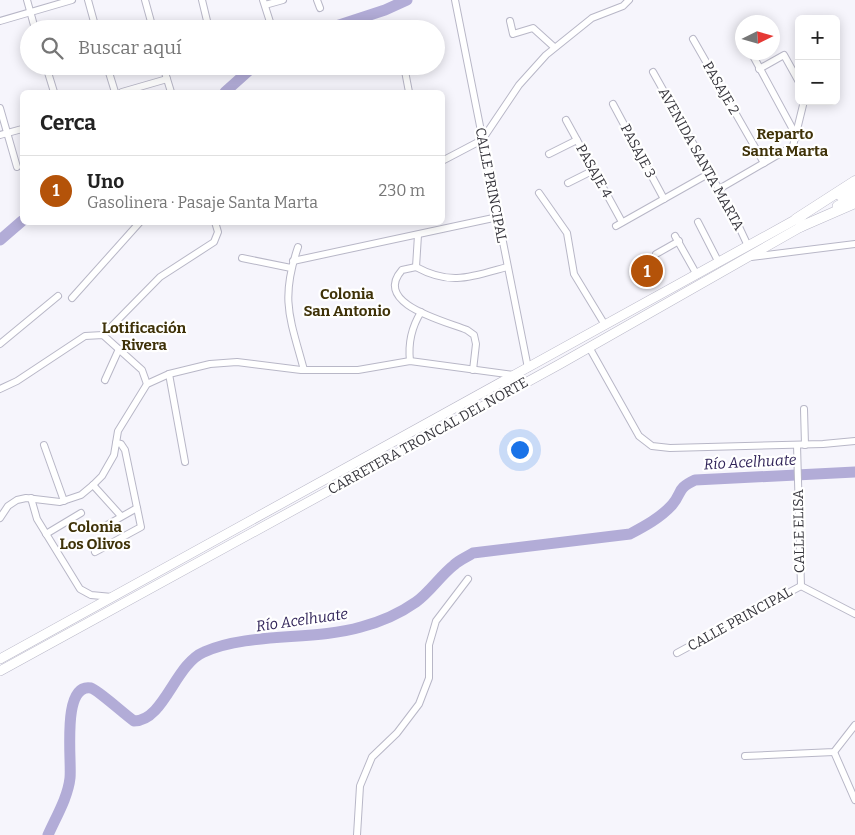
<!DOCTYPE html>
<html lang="es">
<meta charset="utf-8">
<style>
body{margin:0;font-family:Bitter,serif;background:#f2f2f2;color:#222}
.controls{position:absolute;right:15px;top:15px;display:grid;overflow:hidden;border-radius:8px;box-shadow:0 2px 12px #0003}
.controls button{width:45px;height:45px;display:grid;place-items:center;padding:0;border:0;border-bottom:1px solid #e0e0e0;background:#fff;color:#222;font:25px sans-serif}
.compass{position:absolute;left:735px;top:15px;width:45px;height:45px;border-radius:50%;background:#fff;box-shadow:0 2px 12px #0003;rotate:85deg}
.you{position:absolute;left:519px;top:449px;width:18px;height:18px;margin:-12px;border:4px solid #fff;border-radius:50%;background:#1a73e8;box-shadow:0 0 0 8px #1a73e833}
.badge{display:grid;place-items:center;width:32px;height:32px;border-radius:50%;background:#b45309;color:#fff;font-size:16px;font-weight:700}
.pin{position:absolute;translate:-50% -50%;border:2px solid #fff;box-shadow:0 1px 5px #0006}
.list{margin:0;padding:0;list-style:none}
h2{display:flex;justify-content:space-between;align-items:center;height:65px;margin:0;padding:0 20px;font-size:21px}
h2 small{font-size:16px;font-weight:400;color:#767676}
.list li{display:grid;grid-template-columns:32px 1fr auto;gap:15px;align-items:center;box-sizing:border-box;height:70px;padding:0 20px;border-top:1px solid #e0e0e0}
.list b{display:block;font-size:19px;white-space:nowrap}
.list p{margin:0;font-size:16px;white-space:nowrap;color:#767676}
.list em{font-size:16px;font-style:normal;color:#767676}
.icon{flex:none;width:28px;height:28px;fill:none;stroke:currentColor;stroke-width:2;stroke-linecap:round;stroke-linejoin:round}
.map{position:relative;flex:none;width:855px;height:835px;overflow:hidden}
.search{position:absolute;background:#fff;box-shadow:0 2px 12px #0003;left:20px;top:20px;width:425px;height:55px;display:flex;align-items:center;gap:12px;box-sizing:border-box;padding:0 18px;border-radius:28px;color:#767676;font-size:19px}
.panel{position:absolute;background:#fff;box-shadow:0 2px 12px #0003;left:20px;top:90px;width:425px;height:135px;border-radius:8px}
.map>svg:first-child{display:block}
</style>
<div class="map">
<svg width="855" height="835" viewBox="0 0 855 835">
<rect width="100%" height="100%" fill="#f6f5fc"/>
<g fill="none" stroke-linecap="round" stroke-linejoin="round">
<!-- river -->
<g stroke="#b2acd7" stroke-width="11">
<polyline points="327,29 385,10 407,0"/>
<polyline points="225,92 254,66"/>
<polyline points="0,240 22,221"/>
<path d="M48 835C56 817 68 797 70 778 72 761 61 683 91 688 98 690 124 714 134 721 164 721 175 664 204 652 249 632 313 641 361 627 380 622 399 614 416 602 430 592 440 576 454 565 459 560 467 557 473 553L630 534C645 526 660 518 672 505 683 492 676 489 695 480L855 472"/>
</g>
<defs>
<g id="minor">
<polyline points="27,0 35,29"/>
<polyline points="88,0 96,29"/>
<polyline points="145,0 153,29"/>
<polyline points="202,0 209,29"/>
<polyline points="263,0 271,25"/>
<polyline points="317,0 320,8"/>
<polyline points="455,0 528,368"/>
<polyline points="265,5 283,0"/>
<polyline points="0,21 72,0"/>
<polyline points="510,21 513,34 533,28 554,47"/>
<polyline points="742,34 742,36"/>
<polyline points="693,39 764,163"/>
<polyline points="751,52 797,137"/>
<polyline points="46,66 54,92"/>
<polyline points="107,66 115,92"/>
<polyline points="163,66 171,92"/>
<polyline points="404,66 409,92"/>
<polyline points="759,69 784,55 799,82"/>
<polyline points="653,72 734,216 748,246"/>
<polyline points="122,92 167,79"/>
<polyline points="613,104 664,199"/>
<polyline points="0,108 17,167"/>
<polyline points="566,120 622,222"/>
<polyline points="0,135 22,129"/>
<polyline points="549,154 577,140"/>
<polyline points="442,161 482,140 519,85 546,55 592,18 623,6 629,0"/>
<polyline points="568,183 594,170"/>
<polyline points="719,189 793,146 804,101"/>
<polyline points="539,193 567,233 574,274 605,325"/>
<polyline points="698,222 719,263"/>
<polyline points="616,226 710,173"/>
<polyline points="675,236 697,275"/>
<path d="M298 247C280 300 290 318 304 370"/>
<polyline points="656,254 679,241"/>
<polyline points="751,257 855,244"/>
<polyline points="242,258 291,268"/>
<polyline points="293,261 498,217"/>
<path d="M416 267 402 270C372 304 445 321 467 330L474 335 476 344 473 370"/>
<path d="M416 267C451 286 471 277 507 267"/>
<polyline points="416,267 418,235"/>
<polyline points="72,298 140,222"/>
<polyline points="103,335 160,277 214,242 218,232 215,222"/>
<polyline points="0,344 58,296"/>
<polyline points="589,347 639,436 652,446 670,448 823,444 855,441"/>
<path d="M410 361C408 343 411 328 421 312"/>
<polyline points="169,374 185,462"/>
<polyline points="105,380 119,349"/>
<polyline points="0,389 17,381 85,336 103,335 142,370 147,384"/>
<polyline points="804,409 805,445"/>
<polyline points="44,445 64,501"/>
<polyline points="797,445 801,586"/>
<polyline points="93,485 121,516"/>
<polyline points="31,498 37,519 80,589 91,595 112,597"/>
<polyline points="0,518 8,506 17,500 26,498 60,502 81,495 93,485 102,476 114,455 118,431 147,384 169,374 210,364 237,362 301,370 358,370 410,361 514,375"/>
<polyline points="107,525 137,508"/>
<polyline points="46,534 81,513"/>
<polyline points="95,552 141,527 125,450 121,444 116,443"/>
<polyline points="801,586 855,614"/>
<polyline points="677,653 801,586"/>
<polyline points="834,752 855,800"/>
<polyline points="745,756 834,752 855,725"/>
<polyline points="357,835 360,786 372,757 397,733 419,704 429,678 429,645 436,621 468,579"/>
</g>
<g id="major">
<polyline points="840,196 855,187"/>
<polyline points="837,206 855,196"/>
<polyline points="0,659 802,216"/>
<polyline points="0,671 560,364 806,224"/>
</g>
<g id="highway">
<polyline points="796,219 855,181"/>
<polyline points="800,227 855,203"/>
</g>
</defs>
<!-- minor casing -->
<use href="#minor" stroke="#b8b7c7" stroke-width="8"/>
<!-- major casing -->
<use href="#major" stroke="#b8b7c7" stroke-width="10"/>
<!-- highway casing -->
<use href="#highway" stroke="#b8b7c7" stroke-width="11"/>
<!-- minor -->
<use href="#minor" stroke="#fff" stroke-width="6"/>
<!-- major -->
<use href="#major" stroke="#fff" stroke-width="9"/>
<!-- highway -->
<use href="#highway" stroke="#fff" stroke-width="10"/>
</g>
<g text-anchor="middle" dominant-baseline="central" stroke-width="4.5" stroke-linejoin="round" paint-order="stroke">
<!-- street labels -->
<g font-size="14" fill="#37363d" stroke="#fff">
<text transform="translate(721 88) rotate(60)">PASAJE 2</text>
<text transform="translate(638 151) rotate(62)">PASAJE 3</text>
<text transform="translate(701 159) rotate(61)">AVENIDA SANTA MARTA</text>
<text transform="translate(594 171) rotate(61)">PASAJE 4</text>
<text transform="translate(491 185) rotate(79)">CALLE PRINCIPAL</text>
<text transform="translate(428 436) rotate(-29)">CARRETERA TRONCAL DEL NORTE</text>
<text transform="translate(799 531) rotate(-91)">CALLE ELISA</text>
<text transform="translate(740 619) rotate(-29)">CALLE PRINCIPAL</text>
</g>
<!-- neighbourhood labels -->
<g font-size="15" font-weight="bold" fill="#3f3208" stroke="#fff">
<text x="785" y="134">Reparto<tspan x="785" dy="17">Santa Marta</tspan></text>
<text x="347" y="294">Colonia<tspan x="347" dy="17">San Antonio</tspan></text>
<text x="144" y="328">Lotificación<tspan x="144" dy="17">Rivera</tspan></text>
<text x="95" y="527">Colonia<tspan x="95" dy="17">Los Olivos</tspan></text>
</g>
<!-- water labels -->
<g font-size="15" font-style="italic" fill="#312459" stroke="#fff">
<text transform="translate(750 462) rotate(-3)">Río Acelhuate</text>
<text transform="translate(302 620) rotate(-8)">Río Acelhuate</text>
</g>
</g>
</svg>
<div class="controls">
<button>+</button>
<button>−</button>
</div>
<svg class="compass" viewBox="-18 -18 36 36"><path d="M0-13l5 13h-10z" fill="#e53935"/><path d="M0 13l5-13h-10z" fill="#767676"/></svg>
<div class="you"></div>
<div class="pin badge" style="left:647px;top:271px">1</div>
<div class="search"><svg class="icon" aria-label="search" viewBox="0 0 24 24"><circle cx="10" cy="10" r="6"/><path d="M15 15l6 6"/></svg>Buscar aquí</div>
<section class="panel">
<h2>Cerca<small></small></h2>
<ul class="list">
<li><span class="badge">1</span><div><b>Uno</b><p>Gasolinera · Pasaje Santa Marta</p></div><em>230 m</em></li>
</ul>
</section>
</div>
